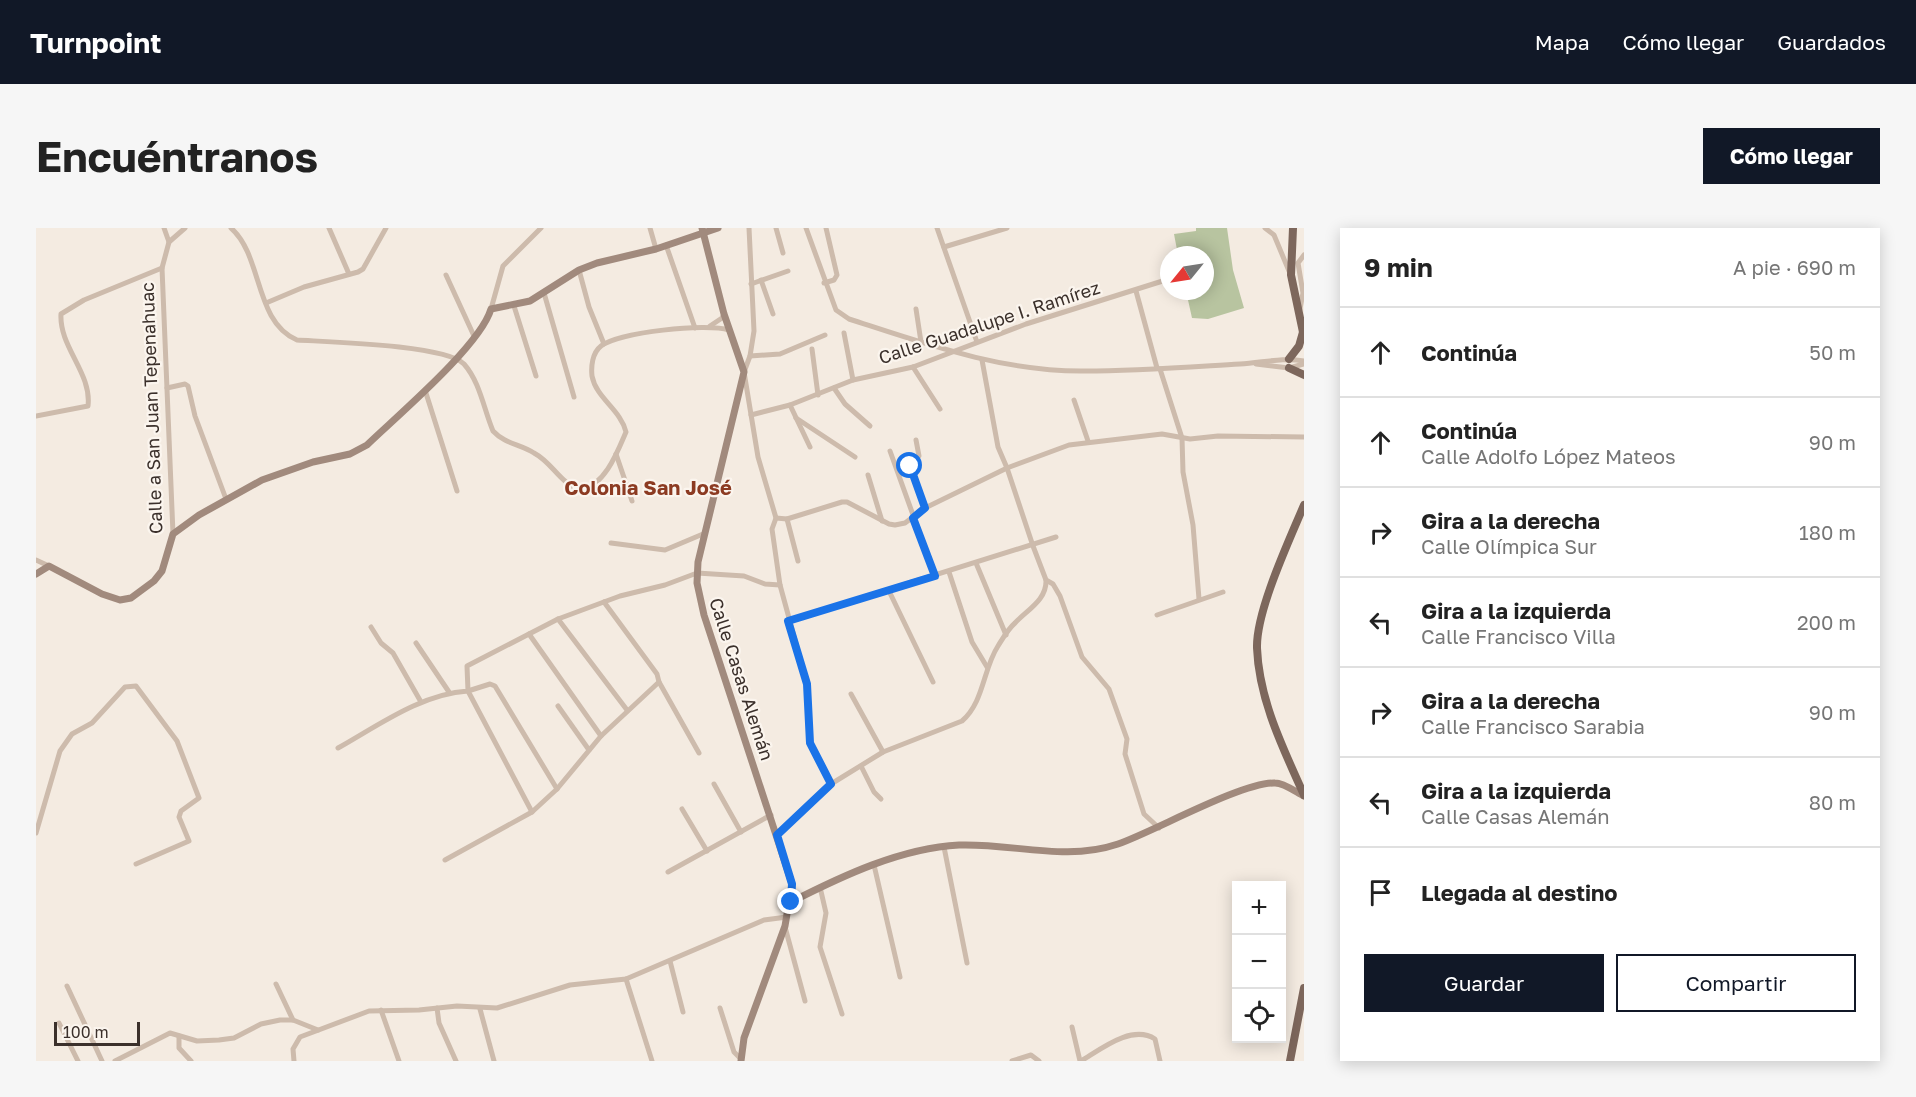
<!DOCTYPE html>
<html lang="es">
<meta charset="utf-8">
<style>
body{margin:0;font-family:"Golos Text",sans-serif;background:#f6f6f6;color:#222}
.controls{position:absolute;right:18px;bottom:18px;display:grid;overflow:hidden;border-radius:0px;box-shadow:0 3px 15px #0003}
.controls button{width:54px;height:54px;display:grid;place-items:center;padding:0;border:0;border-bottom:2px solid #e0e0e0;background:#fff;color:#222;font:30px sans-serif}
.compass{position:absolute;left:1124px;top:18px;width:54px;height:54px;border-radius:50%;background:#fff;box-shadow:0 3px 15px #0003;rotate:240deg}
.scale{position:absolute;left:18px;bottom:15px;width:86px;box-sizing:border-box;padding-left:6px;border:3px solid #3b302b;border-top:0;font-size:16px;line-height:21px;white-space:nowrap;color:#3b302b;-webkit-text-stroke:4px #fbf5ee;paint-order:stroke}
.stop{position:absolute;width:18px;height:18px;margin:-14px;border:4px solid #1a73e8;border-radius:50%;background:#fff}
.stop.end{background:#1a73e8;border-color:#fff;box-shadow:0 2px 6px #0008}
.list{margin:0;padding:0;list-style:none}
h2{display:flex;justify-content:space-between;align-items:center;height:78px;margin:0;padding:0 24px;font-size:26px}
h2 small{font-size:20px;font-weight:400;color:#767676}
.list li{display:grid;grid-template-columns:39px 1fr auto;gap:18px;align-items:center;box-sizing:border-box;height:90px;padding:0 24px;border-top:2px solid #e0e0e0}
.list b{display:block;font-size:22px;white-space:nowrap}
.list p{margin:0;font-size:20px;white-space:nowrap;color:#767676}
.list em{font-size:20px;font-style:normal;color:#767676}
.actions{display:flex;gap:12px;padding:18px 24px}
.actions a{flex:1;padding:14px 0;border:2px solid #111827;border-radius:0px;text-align:center;font-size:21px;color:#111827}
.actions .main{background:#111827;color:#fff}
.icon{flex:none;width:33px;height:33px;fill:none;stroke:currentColor;stroke-width:2;stroke-linecap:round;stroke-linejoin:round}
.map{position:relative;flex:none;width:1268px;height:833px;overflow:hidden;border-radius:0px}
header{display:flex;align-items:center;gap:36px;box-sizing:border-box;height:84px;padding:0 30px;background:#111827;color:#fff}
header strong{font-size:28px}
nav{display:flex;gap:33px;margin-inline-start:auto;font-size:21px}
.intro{display:flex;align-items:center;justify-content:space-between;box-sizing:border-box;height:144px;padding:0 36px}
h1{margin:0;font-size:42px}
.button{padding:15px 27px;border-radius:0px;background:#111827;color:#fff;font-size:21px;font-weight:700}
main{display:flex;gap:36px;padding:0 36px}
aside{flex:1;background:#fff;border-radius:0px;box-shadow:0 3px 15px #0003}
.map>svg:first-child{display:block}
</style>
<header>
<strong>Turnpoint</strong>
<nav><a>Mapa</a><a>Cómo llegar</a><a>Guardados</a></nav>
</header>
<div class="intro"><h1>Encuéntranos</h1><a class="button">Cómo llegar</a></div>
<main>
<div class="map">
<svg width="1268" height="833" viewBox="0 0 1268 833">
<rect width="100%" height="100%" fill="#f4ebe1"/>
<!-- green -->
<polygon fill="#b8c4a0" points="1160,0 1191,0 1197,42 1208,80 1172,91 1156,90 1150,63 1169,63 1169,27 1142,27 1138,6 1160,3"/>
<g fill="none" stroke-linecap="round" stroke-linejoin="round">
<!-- street -->
<g stroke="#cdbbac" stroke-width="5">
<polyline points="128,0 133,14"/>
<path d="M195 0C227 28 218 94 261 112 293 114 409 117 428 136 444 154 448 182 457 203 469 216 484 216 498 225 517 235 524 256 545 262 569 257 581 225 590 204 585 182 560 170 556 148 555 139 556 125 565 118 583 104 670 95 693 102"/>
<polyline points="293,0 313,46"/>
<polyline points="614,0 620,21"/>
<polyline points="713,0 718,103 714,128 708,144 722,229 740,290 736,301 744,357 771,456 774,515 795,556"/>
<polyline points="740,0 747,25"/>
<path d="M770 0 800 82 813 91C890 116 967 144 1049 143 1101 143 1153 139 1204 136 1226 135 1246 129 1268 133"/>
<polyline points="901,0 941,114"/>
<polyline points="1229,0 1238,7 1253,43"/>
<polyline points="630,17 659,100"/>
<polyline points="908,19 971,0"/>
<polyline points="543,42 553,79 568,116"/>
<polyline points="410,47 438,108"/>
<polyline points="725,52 737,86"/>
<polyline points="788,55 798,52 801,47 790,0"/>
<polyline points="715,56 752,43"/>
<polyline points="1100,63 1121,140"/>
<polyline points="508,65 538,169"/>
<polyline points="230,75 268,59 322,44 327,41 350,0"/>
<polyline points="478,78 500,148"/>
<polyline points="455,81 467,38 505,0"/>
<polyline points="880,81 885,114"/>
<polyline points="1263,86 1267,65 1262,35 1268,27"/>
<polyline points="674,98 686,90 688,86"/>
<polyline points="808,105 817,152"/>
<polyline points="776,121 782,167"/>
<polyline points="714,128 744,126 789,107"/>
<polyline points="946,132 962,219 971,240 997,318 1010,352 1017,356 1024,368 1046,429 1073,461 1091,511 1089,526 1108,586 1123,600"/>
<polyline points="1220,136 1253,140 1268,136"/>
<polyline points="877,139 904,181"/>
<polyline points="1124,141 1146,210 1147,244 1157,297 1163,371"/>
<polyline points="131,160 149,156 152,158 159,188 190,271"/>
<polyline points="798,160 809,176 834,198"/>
<polyline points="389,162 421,263"/>
<polyline points="1038,172 1052,213"/>
<polyline points="754,177 774,219"/>
<polyline points="715,187 754,177 817,152 877,139 990,96 1133,51"/>
<path d="M0 188 52 178C56 145 23 119 25 86L48 72 126 40"/>
<polyline points="760,190 819,229"/>
<polyline points="880,212 883,228 874,234 889,280"/>
<polyline points="854,223 899,348"/>
<polyline points="580,226 596,273"/>
<polyline points="832,247 846,293"/>
<polyline points="740,290 751,291 806,274 811,274 853,296 859,297 869,295 889,280 971,240 1033,217 1126,206 1154,211 1182,208 1268,209"/>
<polyline points="751,291 762,333"/>
<polyline points="137,306 126,40 133,14 149,0"/>
<polyline points="575,315 629,322 667,306"/>
<polyline points="0,332 13,338"/>
<polyline points="940,335 970,407"/>
<polyline points="913,344 936,414 951,439"/>
<polyline points="853,363 897,454"/>
<polyline points="1121,387 1187,364"/>
<polyline points="522,391 591,482"/>
<polyline points="752,393 1020,309"/>
<polyline points="335,399 345,415 357,425 385,474"/>
<polyline points="493,406 565,508"/>
<polyline points="380,415 413,464"/>
<polyline points="623,454 663,525"/>
<polyline points="815,466 847,524"/>
<polyline points="522,478 553,522"/>
<path d="M302 520C343 497 385 466 432 463L431 438 522 391 584 368 629 357 661 345 708 348 729 356 744 357"/>
<polyline points="825,538 838,564 845,571"/>
<polyline points="678,556 705,604"/>
<polyline points="646,581 671,623"/>
<polyline points="496,584 432,463 454,456 459,458 521,561"/>
<polyline points="0,605 24,523 36,506 56,495 89,459 100,458 141,513 163,570 145,583 143,589 153,613 100,636"/>
<path d="M741 607 795 556 847 524 926 493C948 474 947 441 962 418 967 410 972 401 979 395 991 382 1011 372 1010 352"/>
<polyline points="908,619 931,735"/>
<polyline points="409,632 496,584 521,561 565,508 623,454 621,446 568,374"/>
<polyline points="838,637 864,749"/>
<polyline points="632,644 735,587"/>
<polyline points="784,659 790,685 784,719 806,786"/>
<polyline points="749,699 769,773"/>
<polyline points="634,733 647,784"/>
<polyline points="590,751 616,833"/>
<polyline points="240,756 257,792"/>
<polyline points="31,758 66,833"/>
<polyline points="401,780 403,795 420,833"/>
<polyline points="684,780 698,824 705,831"/>
<polyline points="444,781 458,833"/>
<polyline points="345,782 363,833"/>
<polyline points="23,795 42,833"/>
<polyline points="1036,799 1044,833"/>
<polyline points="143,808 143,820 155,833"/>
<polyline points="79,833 134,805 161,813 183,812 198,810 225,796 244,792 257,792 282,802"/>
<polyline points="258,833 257,821 264,809 333,783 383,782 421,778 461,780 534,757 590,751 728,692 751,689"/>
<polyline points="976,833 995,827 1003,833"/>
<path d="M1045 833C1065 821 1096 796 1119 811L1124 833"/>
</g>
<!-- secondary -->
<g stroke="#a18a7d" stroke-width="7">
<polyline points="666,0 688,86 708,144 662,334 661,355 668,387 756,656 749,698 708,810 705,833"/>
<path d="M0 346 13 338 66 366 84 372 95 370 118 353 126 343 137 306 163 287 226 252 277 234 314 226 331 217C361 188 444 118 455 81L494 73 543 42 561 35 620 21 682 0"/>
<path d="M755 674C806 648 865 620 923 617 977 615 1029 634 1082 616 1119 603 1206 554 1239 555 1248 555 1260 564 1268 568"/>
</g>
<!-- primary -->
<g stroke="#7d675c" stroke-width="8">
<polyline points="1257,0 1255,47 1268,109"/>
<polyline points="1253,131 1263,118 1267,104"/>
<polyline points="1253,140 1268,147"/>
<path d="M1268 277C1253 313 1220 383 1221 420 1223 472 1247 520 1268 567"/>
<polyline points="1254,833 1268,760"/>
</g>
</g>
<g fill="none" stroke-linecap="round" stroke-linejoin="round">
<!-- route -->
<polyline stroke="#1a73e8" stroke-width="8" points="755,674 756,656 741,607 795,556 774,515 771,456 752,393 899,348 877,290 889,280 874,238"/>
</g>
<g text-anchor="middle" dominant-baseline="central" stroke-width="4.5" stroke-linejoin="round" paint-order="stroke">
<!-- street labels -->
<g font-size="18" fill="#3b302b" stroke="#fbf5ee">
<text transform="translate(953 94) rotate(-18)">Calle Guadalupe I. Ramírez</text>
<text transform="translate(115 180) rotate(-92)">Calle a San Juan Tepenahuac</text>
<text transform="translate(706 451) rotate(72)">Calle Casas Alemán</text>
</g>
<!-- neighbourhood labels -->
<g font-size="20" font-weight="bold" fill="#8c3b22" stroke="#fbf5ee">
<text x="612" y="259">Colonia San José</text>
</g>
</g>
</svg>
<div class="controls">
<button>+</button>
<button>−</button>
<button><svg class="icon" aria-label="locate" viewBox="0 0 24 24"><circle cx="12" cy="12" r="6"/><path d="M12 2v4M12 18v4M2 12h4M18 12h4"/></svg></button>
</div>
<svg class="compass" viewBox="-18 -18 36 36"><path d="M0-13l5 13h-10z" fill="#e53935"/><path d="M0 13l5-13h-10z" fill="#767676"/></svg>
<div class="scale">100 m</div>
<div class="stop" style="left:874px;top:238px"></div>
<div class="stop end" style="left:755px;top:674px"></div>
</div>
<aside>
<h2>9 min<small>A pie · 690 m</small></h2>
<ul class="list">
<li><svg class="icon" aria-label="ahead" viewBox="0 0 24 24"><path d="M12 20V5M6 11l6-6 6 6"/></svg><div><b>Continúa</b></div><em>50 m</em></li>
<li><svg class="icon" aria-label="ahead" viewBox="0 0 24 24"><path d="M12 20V5M6 11l6-6 6 6"/></svg><div><b>Continúa</b><p>Calle Adolfo López Mateos</p></div><em>90 m</em></li>
<li><svg class="icon" aria-label="right" viewBox="0 0 24 24"><path d="M7 20v-9h11M14 6l5 5-5 5"/></svg><div><b>Gira a la derecha</b><p>Calle Olímpica Sur</p></div><em>180 m</em></li>
<li><svg class="icon" aria-label="left" viewBox="0 0 24 24"><path d="M17 20v-9H6M10 6l-5 5 5 5"/></svg><div><b>Gira a la izquierda</b><p>Calle Francisco Villa</p></div><em>200 m</em></li>
<li><svg class="icon" aria-label="right" viewBox="0 0 24 24"><path d="M7 20v-9h11M14 6l5 5-5 5"/></svg><div><b>Gira a la derecha</b><p>Calle Francisco Sarabia</p></div><em>90 m</em></li>
<li><svg class="icon" aria-label="left" viewBox="0 0 24 24"><path d="M17 20v-9H6M10 6l-5 5 5 5"/></svg><div><b>Gira a la izquierda</b><p>Calle Casas Alemán</p></div><em>80 m</em></li>
<li><svg class="icon" aria-label="arrive" viewBox="0 0 24 24"><path d="M6 21V4h12l-3 4 3 4H6"/></svg><div><b>Llegada al destino</b></div></li>
</ul>
<div class="actions"><a class="main">Guardar</a><a>Compartir</a></div>
</aside>
</main>
